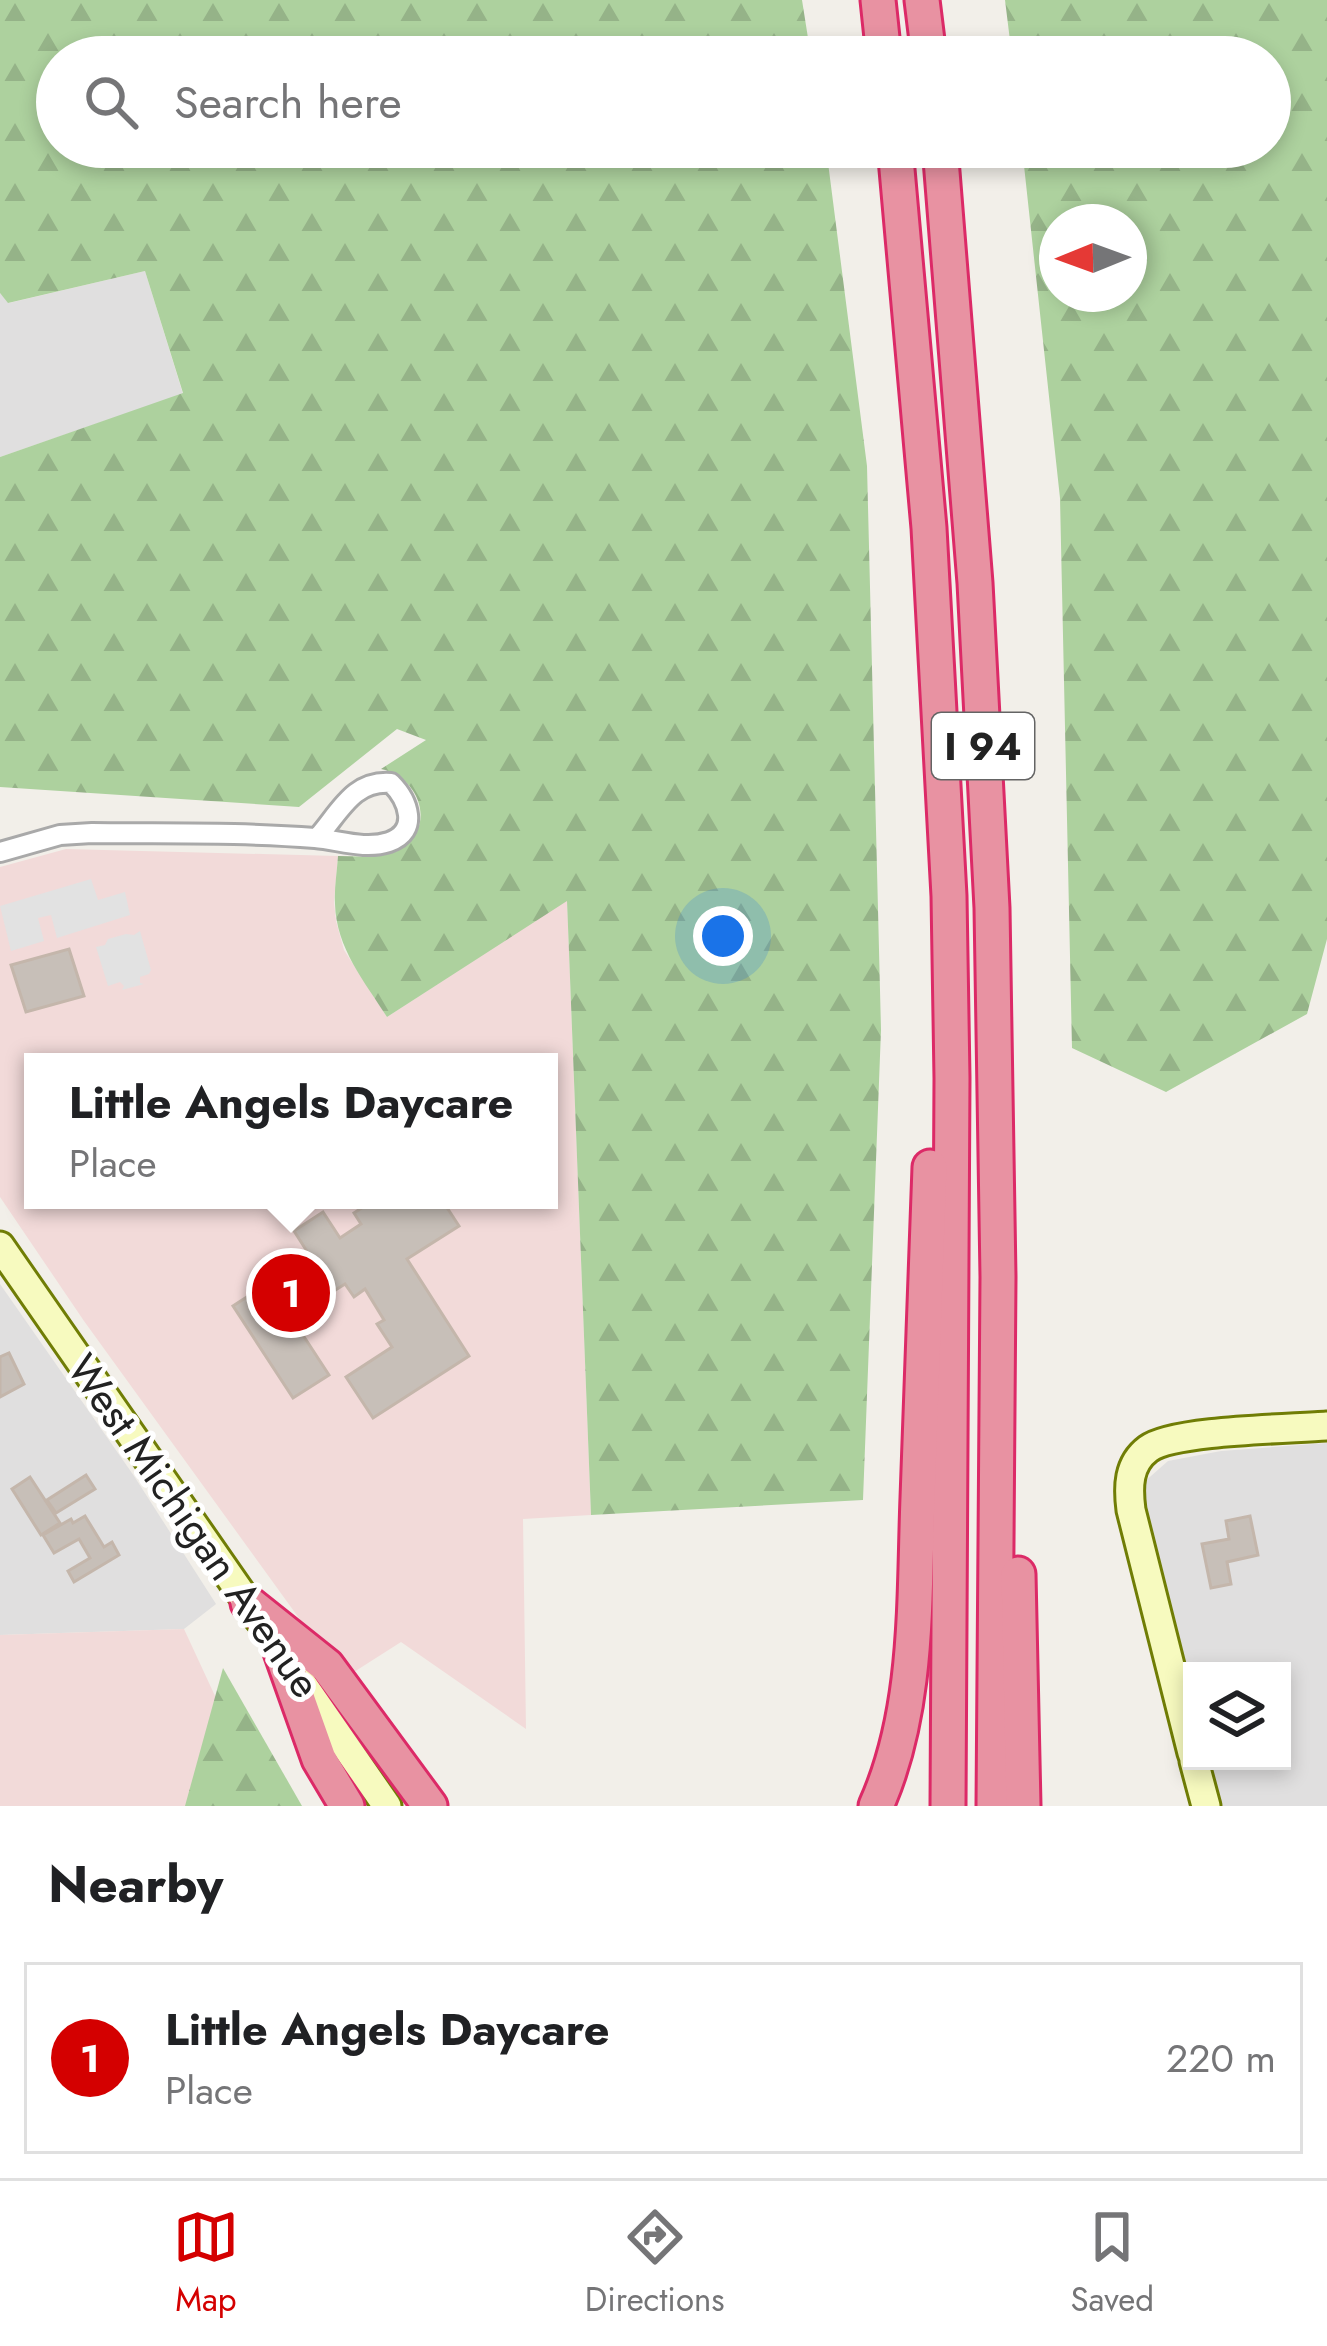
<!DOCTYPE html>
<style>
body{margin:0;font-family:Jost,sans-serif;background:#f2f2f2;color:#202124}
.controls{position:absolute;right:36px;bottom:36px;display:grid;overflow:hidden;border-radius:0px;box-shadow:0 6px 18px #0003}
.controls button{width:108px;height:108px;display:grid;place-items:center;padding:0;border:0;border-bottom:3px solid #e0e0e0;background:#fff;color:#202124;font:60px sans-serif}
.compass{position:absolute;left:1039px;top:204px;width:108px;height:108px;border-radius:50%;background:#fff;box-shadow:0 6px 18px #0003;rotate:269deg}
.you{position:absolute;left:723px;top:936px;width:42px;height:42px;margin:-30px;border:9px solid #fff;border-radius:50%;background:#1a73e8;box-shadow:0 0 0 18px #1a73e833}
.badge{display:grid;place-items:center;width:78px;height:78px;border-radius:50%;background:#d40000;color:#fff;font-size:39px;font-weight:700}
.pin{position:absolute;translate:-50% -50%;border:6px solid #fff;box-shadow:0 3px 12px #0006}
.popup{position:absolute;left:24px;top:1053px;width:534px;height:156px;box-sizing:border-box;display:grid;place-content:center;border-radius:0px;background:#fff;filter:drop-shadow(0 3px 9px #0005);font-size:39px;white-space:nowrap;color:#757577}
.popup b{font-size:45px;color:#202124}
.popup::after{content:'';position:absolute;left:50%;top:100%;margin-left:-24px;border:24px solid transparent;border-top-color:#fff}
.list{margin:0;padding:0;list-style:none}
h2{display:flex;justify-content:space-between;align-items:center;height:156px;margin:0;padding:0 48px;font-size:51px}
h2 small{font-size:39px;font-weight:400;color:#757577}
.list li{display:grid;grid-template-columns:78px 1fr auto;gap:36px;align-items:center;box-sizing:border-box;height:192px;margin:0 24px 24px;padding:0 24px;border:3px solid #e0e0e0;border-radius:0px}
.list b{display:block;font-size:45px;white-space:nowrap}
.list p{margin:0;font-size:39px;white-space:nowrap;color:#757577}
.list em{font-size:39px;font-style:normal;color:#757577}
.icon{flex:none;width:66px;height:66px;fill:none;stroke:currentColor;stroke-width:2;stroke-linecap:round;stroke-linejoin:round}
.map{position:relative;flex:none;width:1327px;height:1806px;overflow:hidden}
.search{position:absolute;background:#fff;box-shadow:0 6px 18px #0003;left:36px;right:36px;top:36px;height:132px;display:flex;align-items:center;gap:30px;box-sizing:border-box;padding:0 42px;border-radius:66px;color:#757577;font-size:45px}
.sheet{height:372px;background:#fff}
nav{display:flex;justify-content:space-around;align-items:center;box-sizing:border-box;height:168px;border-top:3px solid #e0e0e0;background:#fff;font-size:33px;color:#757577}
nav a{display:grid;justify-items:center;gap:6px}
nav .on{color:#d40000}
.map>svg:first-child{display:block}
</style>
<div class="map">
<svg width="1327" height="1806" viewBox="0 0 1327 1806">
<defs>
<pattern id="forest-firs" width="22" height="20" patternUnits="userSpaceOnUse" patternTransform="scale(3)"><rect width="22" height="20" fill="#add19e"/><path d="M5 1l3.5 6h-7zM16 11l3.5 6h-7z" fill="#95b388"/></pattern>
</defs>
<rect width="100%" height="100%" fill="#f2efe9"/>
<!-- residential -->
<g fill="#e0dfdf">
<polygon points="145,271 183,394 0,457 0,293 9,303"/>
<polygon points="0,1284 134,1476 216,1604 184,1629 0,1635"/>
<polygon points="1327,1443 1327,1806 1220,1806 1208,1761 1282,1761 1282,1671 1192,1671 1192,1703 1154,1562 1143,1483 1168,1461 1221,1451"/>
</g>
<!-- commercial -->
<g fill="#f2dad9" fill-rule="evenodd">
<path d="M66 849 338 856 334 902 336 921 344 950 387 1017 567 900 591 1515 523 1519 526 1729 401 1642 343 1679 84 1321 0 1197V867ZM33 1062H549V1200H33Z"/>
<polygon points="184,1629 266,1806 0,1806 0,1635"/>
</g>
<!-- forest -->
<g fill="url(#forest-firs)" fill-rule="evenodd">
<path d="M0 0H802L811 57H57V147H826L867 466 881 1030 863 1500 591 1515 567 901 387 1017C365 982 336 948 335 904 334 889 337 872 338 856 361 856 387 860 406 845 436 820 416 776 381 769L426 740 397 729 299 807 0 787V457L183 393 145 271 8 303 0 293Z"/>
<path d="M1005 0H1327V939L1307 1014 1166 1092 1072 1048 1060 498 1022 147H1270V57H1012ZM1057 222H1129V294H1057Z"/>
<polygon points="223,1668 302,1806 185,1806"/>
</g>
<!-- parking -->
<g fill="#e2e2e2">
<polygon points="91,879 98,900 125,892 130,915 57,938 51,915 38,918 44,941 11,951 0,906"/>
<polygon points="140,931 151,970 149,974 140,977 140,983 144,984 122,990 124,986 120,982 108,986 96,947 105,945 108,939 126,934 134,935"/>
</g>
<!-- building -->
<g fill="#c7bfb8" stroke="#c4b6ab" stroke-width="3">
<polygon points="69,949 84,996 26,1012 11,965"/>
<polygon points="374,1200 442,1200 459,1226 407,1259 469,1356 373,1418 346,1377 392,1347 377,1324 384,1320 365,1289 354,1297 345,1284 310,1306 315,1314 297,1326 329,1375 293,1398 233,1306 310,1256 294,1231 323,1212 340,1238 361,1224 354,1213"/>
<polygon points="9,1353 24,1384 0,1397 0,1357"/>
<polygon points="86,1475 95,1489 56,1513 47,1500"/>
<polygon points="30,1477 60,1523 41,1535 12,1489"/>
<polygon points="85,1516 104,1547 112,1542 119,1555 74,1582 68,1571 90,1558 79,1539 54,1553 43,1535 71,1519 73,1523"/>
<polygon points="1250,1516 1258,1555 1227,1562 1231,1584 1211,1588 1202,1544 1229,1539 1226,1521"/>
</g>
<g fill="none" stroke-linecap="round" stroke-linejoin="round">
<defs>
<path id="street" d="M0 852 60 835 92 833C166 834 241 832 315 838 339 840 365 850 389 842 420 831 408 800 391 783 353 780 340 812 317 838"/>
<g id="secondary">
<polyline points="0,1246 259,1619"/>
<polyline points="297,1676 387,1806"/>
<path d="M1192 1753 1131 1510C1128 1487 1128 1464 1148 1449 1173 1430 1290 1429 1327 1426"/>
<polyline points="1194,1761 1206,1806"/>
</g>
<g id="highway">
<polyline points="878,0 884,57"/>
<polyline points="922,0 929,57"/>
<polyline points="895,147 929,528 949,896 952,1078 948,1806"/>
<polyline points="940,147 975,583 992,908 998,1277 994,1806"/>
<polyline points="1018,1574 1023,1806"/>
<polyline points="248,1603 327,1666 430,1806"/>
<polyline points="281,1652 319,1759 347,1806"/>
<path d="M876 1806C919 1710 914 1601 918 1498 922 1388 926 1277 930 1167"/>
</g>
</defs>
<!-- street casing -->
<use href="#street" stroke="#a9a9a9" stroke-width="24"/>
<!-- secondary casing -->
<use href="#secondary" stroke="#707d05" stroke-width="33"/>
<!-- highway casing -->
<use href="#highway" stroke="#dc2a67" stroke-width="39"/>
<!-- street -->
<use href="#street" stroke="#fff" stroke-width="18"/>
<!-- secondary -->
<use href="#secondary" stroke="#f7fabf" stroke-width="27"/>
<!-- highway -->
<use href="#highway" stroke="#e892a2" stroke-width="33"/>
</g>
<g text-anchor="middle" dominant-baseline="central" stroke-width="10" stroke-linejoin="round" paint-order="stroke">
<!-- shield labels -->
<rect fill="#fff" stroke="#646464" stroke-width="3" x="932" y="713" width="102" height="66" rx="9"/>
<g font-size="39" font-weight="bold" fill="#222">
<text x="983" y="746">I 94</text>
</g>
<!-- street labels -->
<g font-size="42" fill="#222" stroke="#fff">
<text transform="translate(194 1526) rotate(55)">West Michigan Avenue</text>
</g>
</g>
</svg>
<div class="controls">
<button><svg class="icon" aria-label="layers" viewBox="0 0 24 24"><path d="M12 4l9 5-9 5-9-5zM3 14l9 5 9-5"/></svg></button>
</div>
<svg class="compass" viewBox="-18 -18 36 36"><path d="M0-13l5 13h-10z" fill="#e53935"/><path d="M0 13l5-13h-10z" fill="#757577"/></svg>
<div class="you"></div>
<div class="pin badge" style="left:291px;top:1293px">1</div>
<div class="popup"><b>Little Angels Daycare</b>Place</div>
<div class="search"><svg class="icon" aria-label="search" viewBox="0 0 24 24"><circle cx="10" cy="10" r="6"/><path d="M15 15l6 6"/></svg>Search here</div>
</div>
<section class="sheet">
<h2>Nearby<small></small></h2>
<ul class="list">
<li><span class="badge">1</span><div><b>Little Angels Daycare</b><p>Place</p></div><em>220 m</em></li>
</ul>
</section>
<nav>
<a class="on"><svg class="icon" aria-label="map" viewBox="0 0 24 24"><path d="M3 6l6-2 6 2 6-2v14l-6 2-6-2-6 2zM9 4v14M15 6v14"/></svg>Map</a>
<a><svg class="icon" aria-label="directions" viewBox="0 0 24 24"><path d="M12 3l9 9-9 9-9-9zM9 14v-3h6M13 9l2 2-2 2"/></svg>Directions</a>
<a><svg class="icon" aria-label="saved" viewBox="0 0 24 24"><path d="M7 4h10v16l-5-4-5 4z"/></svg>Saved</a>
</nav>
